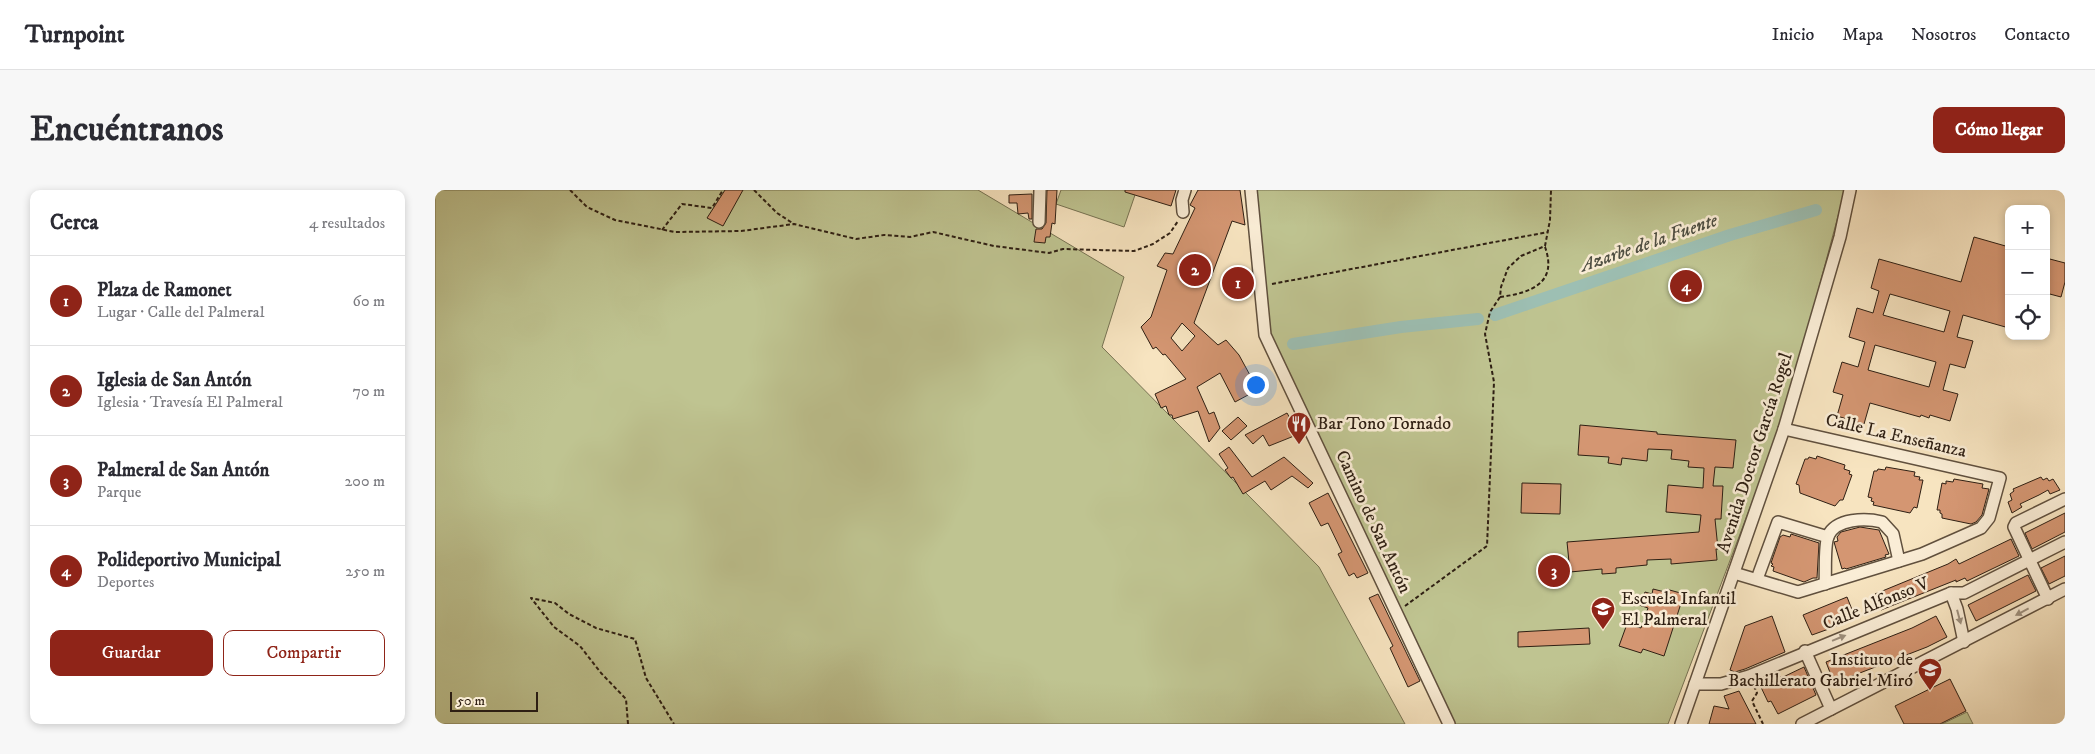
<!DOCTYPE html>
<html lang="es">
<meta charset="utf-8">
<style>
body{margin:0;font-family:"IM FELL DW Pica",serif;background:#f7f7f7;color:#2b2b33}
.controls{position:absolute;right:15px;top:15px;display:grid;overflow:hidden;border-radius:10px;box-shadow:0 2px 8px #0003}
.controls button{width:45px;height:45px;display:grid;place-items:center;padding:0;border:0;border-bottom:1px solid #e1e1e2;background:#fff;color:#2b2b33;font:25px sans-serif}
.scale{position:absolute;left:15px;bottom:12px;width:88px;box-sizing:border-box;padding-left:5px;border:2px solid #2e1f13;border-top:0;font-size:14px;line-height:18px;white-space:nowrap;color:#2e1f13;-webkit-text-stroke:4px #faedd6;paint-order:stroke}
.you{position:absolute;left:820px;top:194px;width:18px;height:18px;margin:-12px;border:4px solid #fff;border-radius:50%;background:#1a73e8;box-shadow:0 0 0 8px #1a73e833}
.badge{display:grid;place-items:center;width:32px;height:32px;border-radius:50%;background:#8f2418;color:#fff;font-size:16px;font-weight:700}
.pin{position:absolute;translate:-50% -50%;border:2px solid #fff;box-shadow:0 1px 5px #0006}
.list{margin:0;padding:0;list-style:none}
h2{display:flex;justify-content:space-between;align-items:center;height:65px;margin:0;padding:0 20px;font-size:21px}
h2 small{font-size:16px;font-weight:400;color:#7c7c81}
.list li{display:grid;grid-template-columns:32px 1fr auto;gap:15px;align-items:center;box-sizing:border-box;height:90px;padding:0 20px;border-top:1px solid #e1e1e2}
.list b{display:block;font-size:19px;white-space:nowrap}
.list p{margin:0;font-size:16px;white-space:nowrap;color:#7c7c81}
.list em{font-size:16px;font-style:normal;color:#7c7c81}
.actions{display:flex;gap:10px;padding:15px 20px}
.actions a{flex:1;padding:11px 0;border:1px solid #8f2418;border-radius:10px;text-align:center;font-size:18px;color:#8f2418}
.actions .main{background:#8f2418;color:#fff}
.icon{flex:none;width:28px;height:28px;fill:none;stroke:currentColor;stroke-width:2;stroke-linecap:round;stroke-linejoin:round}
.map{position:relative;flex:none;width:1630px;height:534px;overflow:hidden;border-radius:10px}
header{display:flex;align-items:center;gap:30px;box-sizing:border-box;height:70px;padding:0 25px;background:#fff;border-bottom:1px solid #e1e1e2}
header strong{font-size:24px}
nav{display:flex;gap:28px;margin-inline-start:auto;font-size:18px}
.intro{display:flex;align-items:center;justify-content:space-between;box-sizing:border-box;height:120px;padding:0 30px}
h1{margin:0;font-size:35px}
.button{padding:12px 22px;border-radius:10px;background:#8f2418;color:#fff;font-size:18px;font-weight:700}
main{display:flex;gap:30px;padding:0 30px}
aside{flex:1;background:#fff;border-radius:10px;box-shadow:0 2px 8px #0003}
.map>svg:first-child{display:block}
</style>
<header>
<strong>Turnpoint</strong>
<nav><a>Inicio</a><a>Mapa</a><a>Nosotros</a><a>Contacto</a></nav>
</header>
<div class="intro"><h1>Encuéntranos</h1><a class="button">Cómo llegar</a></div>
<main>
<aside>
<h2>Cerca<small>4 resultados</small></h2>
<ul class="list">
<li><span class="badge">1</span><div><b>Plaza de Ramonet</b><p>Lugar · Calle del Palmeral</p></div><em>60 m</em></li>
<li><span class="badge">2</span><div><b>Iglesia de San Antón</b><p>Iglesia · Travesía El Palmeral</p></div><em>70 m</em></li>
<li><span class="badge">3</span><div><b>Palmeral de San Antón</b><p>Parque</p></div><em>200 m</em></li>
<li><span class="badge">4</span><div><b>Polideportivo Municipal</b><p>Deportes</p></div><em>250 m</em></li>
</ul>
<div class="actions"><a class="main">Guardar</a><a>Compartir</a></div>
</aside>
<div class="map">
<svg width="1630" height="534" viewBox="0 0 1630 534">
<rect width="100%" height="100%" fill="#f7e4c0"/>
<filter id="stains"><feTurbulence type="fractalNoise" baseFrequency=".004" numOctaves="4"/><feColorMatrix values="0 0 0 0 .2 0 0 0 0 .09 0 0 0 0 .02 0 0 0 .5 -.17"/></filter>
<radialGradient id="worn" r=".72"><stop offset=".6" stop-color="#630" stop-opacity="0"/><stop offset="1" stop-color="#630" stop-opacity=".3"/></radialGradient>
<!-- green -->
<g fill="#bfc491" stroke="#767252">
<polygon points="0,0 543,0 689,87 667,157 884,377 970,534 0,534"/>
<polygon points="626,0 694,0 701,2 689,37 621,14"/>
<polygon points="821,0 1410,0 1349,228 1233,534 1020,534 834,147"/>
<polygon points="1532,522 1538,534 1507,534"/>
</g>
<g fill="none" stroke-linecap="round" stroke-linejoin="round">
<!-- canal -->
<g stroke="#9dbfb3" stroke-width="12">
<polyline points="1060,125 1295,45 1381,20"/>
<polyline points="858,154 966,137 1043,129"/>
</g>
</g>
<!-- building -->
<g fill="#d49672" stroke="#2e1f13" fill-rule="evenodd">
<polygon points="290,0 308,0 288,36 272,28"/>
<polygon points="612,0 622,0 620,34 617,33 615,47 611,47 610,53 599,52 601,39 607,39 611,33"/>
<polygon points="690,0 741,0 736,16 690,2"/>
<path d="M763 0H805L810 35 797 31 759 133 783 155 791 150 804 165 816 187 821 184 828 197 800 212 785 183 762 197 774 224 779 222 785 238 774 252 763 221 738 229 737 225H734L731 216 726 218 720 204 751 189 730 164 728 165 721 157 718 159 706 137 716 127 732 80 722 76 730 63 738 64 760 18 755 15ZM747 133 760 146 747 161 736 148Z"/>
<polygon points="597,4 597,29 594,29 593,23 583,24 582,13 574,13 574,5"/>
<path d="M1539 47 1574 57V138L1528 125 1522 147 1538 151 1530 178 1515 174 1508 200 1523 204 1515 231 1495 225 1494 228 1486 225 1485 227 1435 213 1429 234 1402 226 1408 205 1398 202 1407 172 1423 177 1430 152 1414 147 1422 118 1438 123 1444 101 1436 98 1444 69 1526 92ZM1455 104 1515 121 1509 142 1448 125ZM1440 155 1501 172 1494 197 1433 180Z"/>
<polygon points="1611,68 1630,73 1630,92 1626,107 1611,103"/>
<polygon points="852,223 864,244 834,256 828,245 818,254 810,245"/>
<polygon points="803,227 812,236 796,250 787,241"/>
<polygon points="1145,235 1222,242 1222,244 1301,250 1298,278 1280,277 1278,296 1288,296 1286,329 1280,329 1283,359 1281,359 1282,370 1236,374 1236,369 1212,370 1212,375 1181,378 1181,383 1167,384 1167,379 1135,382 1132,352 1264,342 1266,325 1231,322 1233,295 1268,298 1269,278 1253,277 1254,271 1236,269 1237,260 1213,259 1212,271 1187,268 1186,275 1173,273 1174,267 1143,265"/>
<polygon points="794,257 817,287 849,267 878,293 873,298 857,286 836,300 830,291 808,304 798,287 796,288 790,280 793,278 784,264"/>
<polygon points="1382,266 1410,275 1409,279 1415,281 1414,284 1417,285 1408,310 1405,310 1400,316 1365,303 1364,295 1361,294 1370,269 1373,269 1374,267 1381,269"/>
<polygon points="1451,277 1480,282 1479,286 1485,287 1484,290 1488,290 1482,318 1479,317 1475,323 1438,315 1439,312 1436,311 1437,308 1433,307 1439,281 1442,281 1443,279 1450,280"/>
<polygon points="1606,287 1608,290 1612,288 1614,291 1618,289 1625,300 1615,304 1613,300 1604,305 1585,314 1587,317 1577,323 1573,312 1577,310 1575,304 1579,301 1578,299"/>
<polygon points="1519,289 1548,294 1547,298 1554,299 1547,325 1541,332 1536,334 1507,328 1507,324 1505,323 1505,320 1502,320 1507,293 1511,294 1511,291 1518,292"/>
<polygon points="1087,293 1126,294 1125,324 1086,323"/>
<polygon points="893,303 933,383 922,388 919,383 914,386 903,364 907,362 893,333 886,336 874,313"/>
<polygon points="1630,323 1630,342 1597,359 1590,343"/>
<polygon points="1425,337 1444,340 1454,364 1450,365 1451,367 1411,379 1410,378 1407,379 1399,352 1403,351 1402,347 1406,342"/>
<polygon points="1356,344 1384,353 1382,388 1378,388 1369,392 1338,381 1339,377 1336,376 1338,374 1336,373 1345,347 1348,345 1355,347"/>
<polygon points="1576,349 1584,366 1532,391 1530,388 1521,392 1521,390 1446,420 1440,404 1513,374 1521,369 1524,374"/>
<polygon points="1630,366 1630,386 1614,394 1606,378"/>
<polygon points="1593,385 1601,401 1541,431 1533,415"/>
<polygon points="1218,399 1230,402 1231,399 1249,404 1229,466 1208,459 1206,463 1184,456 1192,434 1206,438 1213,418 1201,414 1204,405 1208,407 1210,402 1217,404"/>
<polygon points="943,404 985,491 973,497 955,458 958,456 934,408"/>
<polygon points="1412,407 1420,427 1402,436 1377,445 1368,425"/>
<polygon points="1337,426 1350,462 1310,479 1300,482 1295,480 1310,436"/>
<polygon points="1501,426 1512,447 1492,457 1399,493 1391,472 1477,438"/>
<polygon points="1154,438 1155,454 1083,457 1083,442"/>
<polygon points="1369,477 1381,505 1343,524 1336,511 1333,512 1324,493 1343,483 1346,488"/>
<polygon points="1515,489 1531,521 1505,534 1469,534 1460,516"/>
<polygon points="1304,501 1321,534 1274,534 1279,516 1294,519 1289,506"/>
</g>
<g fill="none" stroke-linecap="round" stroke-linejoin="round">
<defs>
<g id="minor">
<polyline points="816,0 830,145 1014,534"/>
<polyline points="748,22 747,10 750,0"/>
<polyline points="604,32 605,0"/>
<polyline points="1299,383 1363,402 1487,364 1546,338 1554,328 1565,288 1349,239"/>
<polyline points="1322,389 1343,332 1393,347"/>
<path d="M1390 394C1391 382 1389 357 1393 346 1401 328 1431 328 1447 332L1458 344 1464 371"/>
<polyline points="1516,403 1522,419 1529,452"/>
<polyline points="1613,409 1579,337 1581,333 1630,309"/>
<polyline points="1370,461 1396,519"/>
<polyline points="1260,494 1286,494 1314,486 1516,403 1529,403 1630,352"/>
<polyline points="1246,534 1349,239 1405,47 1415,0"/>
<polyline points="1367,534 1630,399"/>
</g>
</defs>
<!-- minor casing -->
<use href="#minor" stroke="#60503e" stroke-width="14"/>
<!-- path -->
<g stroke="#2e1f13" stroke-width="2" stroke-dasharray="4 2.5" stroke-linecap="butt">
<polyline points="135,0 152,17 180,30 240,42 306,41 359,34 421,49 449,45 475,47 498,42 559,56 614,63 628,59 699,61 718,54 735,43 743,31"/>
<polyline points="319,0 342,23 359,34"/>
<polyline points="227,40 247,14 277,18 288,0"/>
<polyline points="837,94 1113,42"/>
<path d="M1065 107C1096 103 1123 93 1110 57"/>
<polyline points="970,416 1052,356 1059,192 1050,144 1055,122 1065,107 1066,97 1073,78 1086,66 1110,56 1115,30 1116,0"/>
<polyline points="1319,496 1322,503 1317,511 1328,534"/>
<polyline points="193,534 191,509 166,483 145,456 119,437 96,408 120,413 134,424 161,438 200,449 211,488 239,534"/>
</g>
<!-- minor -->
<use href="#minor" stroke="#faedd6" stroke-width="11"/>
</g>
<!-- one-way arrows -->
<defs><path id="oneway-solid" d="M-6-.8H1V-3.2L6.5 0L1 3.2V.8H-6Z" transform="scale(1.25)"/></defs>
<g fill="#9e907e">
<use href="#oneway-solid" transform="translate(1587 422) rotate(152)"/>
<use href="#oneway-solid" transform="translate(1524 427) rotate(75)"/>
<use href="#oneway-solid" transform="translate(1404 448) rotate(-22)"/>
</g>
<!-- icons -->
<defs>
<symbol id="restaurant-pin" viewBox="-11 -11 22 30"><path d="M0 17L-7.5 6A9.5 9.5 0 1 1 7.5 6Z" fill="#8f2418" stroke="#faedd6"/><path d="M-5-6h1v4h1v-4h1v4h1v-4h1v5L-1.5 .5V6h-2V.5L-5-1ZM5-6V6H3V1.5H1.5Q1.5-4 5-6Z" fill="#fff"/></symbol>
<symbol id="school-pin" viewBox="-11 -11 22 30"><path d="M0 17L-7.5 6A9.5 9.5 0 1 1 7.5 6Z" fill="#8f2418" stroke="#faedd6"/><path d="M0-5L7-2L0 1L-7-2ZM-4 1L0 2.5L4 1V4Q0 6-4 4Z" fill="#fff"/></symbol>
</defs>
<g fill-rule="evenodd">
<use href="#restaurant-pin" x="850" y="220" width="28" height="38"/>
<use href="#school-pin" x="1154" y="405" width="28" height="38"/>
<use href="#school-pin" x="1481" y="466" width="28" height="38"/>
</g>
<g text-anchor="middle" dominant-baseline="central" stroke-width="5" stroke-linejoin="round" paint-order="stroke">
<!-- poi labels -->
<g font-size="18" fill="#2e1f13" stroke="#faedd6" text-anchor="start">
<text x="882" y="234">Bar Tono Tornado</text>
<text x="1186" y="409">Escuela Infantil<tspan x="1186" dy="21">El Palmeral</tspan></text>
<text x="1478" y="470" text-anchor="end">Instituto de<tspan x="1478" dy="21">Bachillerato Gabriel Miró</tspan></text>
</g>
<!-- street labels -->
<g font-size="18" fill="#2e1f13" stroke="#faedd6">
<text transform="translate(1461 246) rotate(13)">Calle La Enseñanza</text>
<text transform="translate(1320 263) rotate(-72)">Avenida Doctor García Rogel</text>
<text transform="translate(938 332) rotate(65)">Camino de San Antón</text>
<text transform="translate(1441 414) rotate(-22)">Calle Alfonso V</text>
</g>
<!-- water labels -->
<g font-size="19" font-style="italic" fill="#4f4f43" stroke="#faedd6">
<text transform="translate(1214 53) rotate(-19)">Azarbe de la Fuente</text>
</g>
</g>
<rect width="100%" height="100%" filter="url(#stains)"/>
<rect width="100%" height="100%" fill="url(#worn)"/>
</svg>
<div class="controls">
<button>+</button>
<button>−</button>
<button><svg class="icon" aria-label="locate" viewBox="0 0 24 24"><circle cx="12" cy="12" r="6"/><path d="M12 2v4M12 18v4M2 12h4M18 12h4"/></svg></button>
</div>
<div class="scale">50 m</div>
<div class="you"></div>
<div class="pin badge" style="left:803px;top:93px">1</div>
<div class="pin badge" style="left:760px;top:80px">2</div>
<div class="pin badge" style="left:1119px;top:381px">3</div>
<div class="pin badge" style="left:1251px;top:96px">4</div>
</div>
</main>
